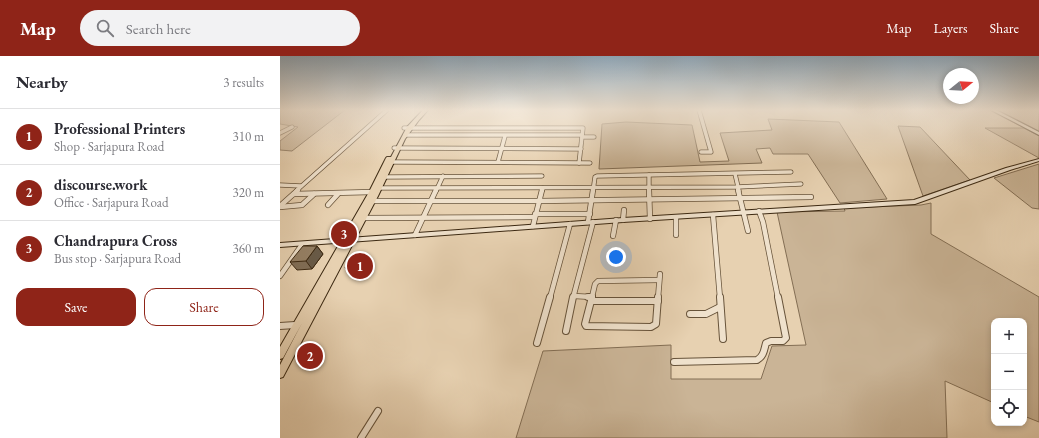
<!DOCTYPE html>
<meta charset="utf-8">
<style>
body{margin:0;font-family:"EB Garamond",serif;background:#f2f2f3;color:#2b2b33}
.controls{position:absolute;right:12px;bottom:12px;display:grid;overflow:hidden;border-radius:8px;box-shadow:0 2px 6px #0003}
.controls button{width:36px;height:36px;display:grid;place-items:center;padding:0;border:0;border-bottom:1px solid #e1e1e2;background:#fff;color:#2b2b33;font:20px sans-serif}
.compass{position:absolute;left:663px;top:12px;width:36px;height:36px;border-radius:50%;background:#fff;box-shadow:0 2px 6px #0003;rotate:72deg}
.you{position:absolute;left:336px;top:201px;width:14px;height:14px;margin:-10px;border:3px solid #fff;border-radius:50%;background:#1a73e8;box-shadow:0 0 0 6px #1a73e833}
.badge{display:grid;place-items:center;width:26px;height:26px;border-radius:50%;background:#8f2418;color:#fff;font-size:13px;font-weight:700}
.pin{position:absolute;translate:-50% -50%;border:2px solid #fff;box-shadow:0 1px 4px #0006}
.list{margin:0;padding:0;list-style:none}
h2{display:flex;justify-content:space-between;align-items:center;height:52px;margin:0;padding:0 16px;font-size:17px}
h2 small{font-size:13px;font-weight:400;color:#7c7c81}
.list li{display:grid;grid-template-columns:26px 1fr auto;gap:12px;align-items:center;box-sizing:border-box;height:56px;padding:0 16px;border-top:1px solid #e1e1e2}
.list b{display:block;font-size:15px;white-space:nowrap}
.list p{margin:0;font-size:13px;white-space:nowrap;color:#7c7c81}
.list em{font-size:13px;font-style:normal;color:#7c7c81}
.actions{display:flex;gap:8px;padding:12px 16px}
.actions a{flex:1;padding:9px 0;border:1px solid #8f2418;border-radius:12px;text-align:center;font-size:14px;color:#8f2418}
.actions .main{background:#8f2418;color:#fff}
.icon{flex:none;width:22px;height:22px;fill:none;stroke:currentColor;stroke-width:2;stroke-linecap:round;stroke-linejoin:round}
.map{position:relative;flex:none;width:759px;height:382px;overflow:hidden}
header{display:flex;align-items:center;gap:24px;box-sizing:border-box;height:56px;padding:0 20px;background:#8f2418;color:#fff}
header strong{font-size:19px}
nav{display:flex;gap:22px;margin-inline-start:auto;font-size:14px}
.search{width:280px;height:36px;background:#f2f2f3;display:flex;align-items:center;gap:10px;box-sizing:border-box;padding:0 14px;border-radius:22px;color:#7c7c81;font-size:15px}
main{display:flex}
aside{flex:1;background:#fff}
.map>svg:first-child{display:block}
</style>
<header>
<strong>Map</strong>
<div class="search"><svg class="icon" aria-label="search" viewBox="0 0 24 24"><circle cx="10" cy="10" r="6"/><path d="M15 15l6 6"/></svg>Search here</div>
<nav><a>Map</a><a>Layers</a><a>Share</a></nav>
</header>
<main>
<aside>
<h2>Nearby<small>3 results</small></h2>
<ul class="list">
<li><span class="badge">1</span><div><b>Professional Printers</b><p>Shop · Sarjapura Road</p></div><em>310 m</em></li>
<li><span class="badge">2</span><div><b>discourse.work</b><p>Office · Sarjapura Road</p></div><em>320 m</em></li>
<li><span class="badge">3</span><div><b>Chandrapura Cross</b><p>Bus stop · Sarjapura Road</p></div><em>360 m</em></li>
</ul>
<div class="actions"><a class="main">Save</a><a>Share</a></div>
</aside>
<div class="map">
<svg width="759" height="382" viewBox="0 0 759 382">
<rect width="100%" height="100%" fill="#e7d1b1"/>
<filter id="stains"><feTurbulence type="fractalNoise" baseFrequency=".005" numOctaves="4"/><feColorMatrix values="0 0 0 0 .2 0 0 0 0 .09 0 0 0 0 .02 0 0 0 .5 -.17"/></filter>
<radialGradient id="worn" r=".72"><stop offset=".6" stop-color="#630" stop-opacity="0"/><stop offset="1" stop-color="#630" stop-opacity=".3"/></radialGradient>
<!-- green -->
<g fill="#cab496" stroke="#836e54">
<polygon points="0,54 65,54 12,95 0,94 0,85 18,71 0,68"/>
<polygon points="718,54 759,54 759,75"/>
<polygon points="488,63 559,66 607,143 560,147 528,98 493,98 490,92 476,93 482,107 319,113 322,68 346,66 412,69 420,106 449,105 440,77 492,74"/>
<polygon points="618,70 640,71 690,124 643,140"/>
<polygon points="705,72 744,72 759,80 759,102"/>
<polygon points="759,108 759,153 752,152 714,122"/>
<polygon points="651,147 651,178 759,241 759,366 744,360 744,265 714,265 714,347 665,325 667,382 236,382 263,295 391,289 391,323 481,323 492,290 526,289 497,156 565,155 564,152 641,149"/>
</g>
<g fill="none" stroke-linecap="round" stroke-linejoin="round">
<defs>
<g id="street-far2">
<polyline points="419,54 431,96 421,96"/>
<polyline points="124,72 303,72 299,107"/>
<polyline points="0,77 12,71"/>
<polyline points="125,79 302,79"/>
<polyline points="302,81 314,81"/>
<polyline points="114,92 301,93"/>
<polyline points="112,106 310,107"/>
<polyline points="218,106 225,80"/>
<polyline points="455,118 459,135"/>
<polyline points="369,119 369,135"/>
<polyline points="105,121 262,120"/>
<polyline points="0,129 21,130"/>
<polyline points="99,132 457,131 521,128"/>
<polyline points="16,135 107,54"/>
<polyline points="156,135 163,120"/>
<polyline points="262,135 263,132"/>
<polyline points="313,135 315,121 317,120 511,116"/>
</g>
<g id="street-far1">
<polyline points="369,134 370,163"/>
<polyline points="458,134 468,175"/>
<polyline points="14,138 92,136"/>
<polyline points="93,145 259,145 531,141"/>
<polyline points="48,149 58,138"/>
<polyline points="0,150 18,134"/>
<polyline points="0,151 22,149 34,138"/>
<polyline points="479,155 483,166 498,242"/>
<polyline points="255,158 310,158"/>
<polyline points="433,159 440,242"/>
<polyline points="83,162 255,161"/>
<polyline points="396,162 396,179"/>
<polyline points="343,164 344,154"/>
<polyline points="308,166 313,134"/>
<polyline points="253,170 262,134"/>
<polyline points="135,179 156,134"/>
<polyline points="333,180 336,164"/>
<polyline points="0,220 21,190"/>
<polyline points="294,240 312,241 315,228 318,225 379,224"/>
<polyline points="270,242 290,168"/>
<polyline points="293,242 313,166"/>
<polyline points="378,242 380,218"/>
</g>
<g id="street">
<polyline points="308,241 312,241"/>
<polyline points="312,241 305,268 306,270 371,271 376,268 378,241"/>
<polyline points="440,241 443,283"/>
<polyline points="311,245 378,245"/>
<polyline points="410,258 426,258 440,251"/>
<polyline points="0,270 15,269"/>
<polyline points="286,275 293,241"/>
<polyline points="257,287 270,241"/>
<path d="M394 306 477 304C484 300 484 294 486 287L491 285H503L506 282 498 241"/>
<polyline points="81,382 98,355"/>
</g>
<g id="secondary">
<polygon points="711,54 716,54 759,76 759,79"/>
<polygon points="759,103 759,105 730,114 635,148 343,166 0,191 0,187 343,162 634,144 726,112"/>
</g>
<polygon id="primary" points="143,54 148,54 139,64 125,83 98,140 3,321 0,322 0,309 22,267 3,302 0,303 0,291 89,136 106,102 107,101 111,101 127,71"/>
</defs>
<!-- street-far2 casing -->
<use href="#street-far2" stroke="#67533a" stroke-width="5"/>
<!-- street-far1 casing -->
<use href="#street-far1" stroke="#67533a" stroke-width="6"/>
<!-- street casing -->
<use href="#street" stroke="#67533a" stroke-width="8"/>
<!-- secondary casing -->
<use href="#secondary" stroke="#3c2912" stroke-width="2"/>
<!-- primary casing -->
<use href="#primary" stroke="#3c2912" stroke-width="2"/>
<!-- street-far2 -->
<use href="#street-far2" stroke="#efe1cc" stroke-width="3.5"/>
<!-- street-far1 -->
<use href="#street-far1" stroke="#efe1cc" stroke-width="4.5"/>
<!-- street -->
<use href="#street" stroke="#efe1cc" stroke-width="6"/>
<!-- secondary -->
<use href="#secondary" fill="#efe1cc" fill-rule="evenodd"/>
<!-- primary -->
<use href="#primary" fill="#e7d1b1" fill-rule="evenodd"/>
</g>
<!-- wall -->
<g fill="#806e57" stroke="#3c2912">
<polygon points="37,190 43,198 32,213 17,214 10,206"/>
<polygon points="92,203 87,215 69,216 65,212"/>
</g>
<!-- shaded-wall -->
<g fill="#685a47" stroke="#3c2912">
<polygon points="37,190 43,198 32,213 26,205"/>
<polygon points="89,199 92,203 87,215 84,210"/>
</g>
<!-- building -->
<g fill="#958065" stroke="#3c2912">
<polygon points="23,190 37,190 26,205 10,206"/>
<polygon points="89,199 84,210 65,212 71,200"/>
</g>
<!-- sky -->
<linearGradient id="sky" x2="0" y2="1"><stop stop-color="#90a9bc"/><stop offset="0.5" stop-color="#f4eadc"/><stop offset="1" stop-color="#f4eadc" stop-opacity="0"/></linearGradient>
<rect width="759" height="108" fill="url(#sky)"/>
<rect width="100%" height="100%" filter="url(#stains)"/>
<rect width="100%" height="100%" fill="url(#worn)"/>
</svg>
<div class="controls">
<button>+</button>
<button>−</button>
<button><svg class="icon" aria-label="locate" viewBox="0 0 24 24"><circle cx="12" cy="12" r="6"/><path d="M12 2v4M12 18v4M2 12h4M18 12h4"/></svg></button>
</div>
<svg class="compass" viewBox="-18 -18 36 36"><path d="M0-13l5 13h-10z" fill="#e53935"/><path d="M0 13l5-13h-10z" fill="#7c7c81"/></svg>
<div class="you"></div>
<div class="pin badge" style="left:80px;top:210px">1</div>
<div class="pin badge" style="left:30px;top:300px">2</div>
<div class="pin badge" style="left:64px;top:178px">3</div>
</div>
</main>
